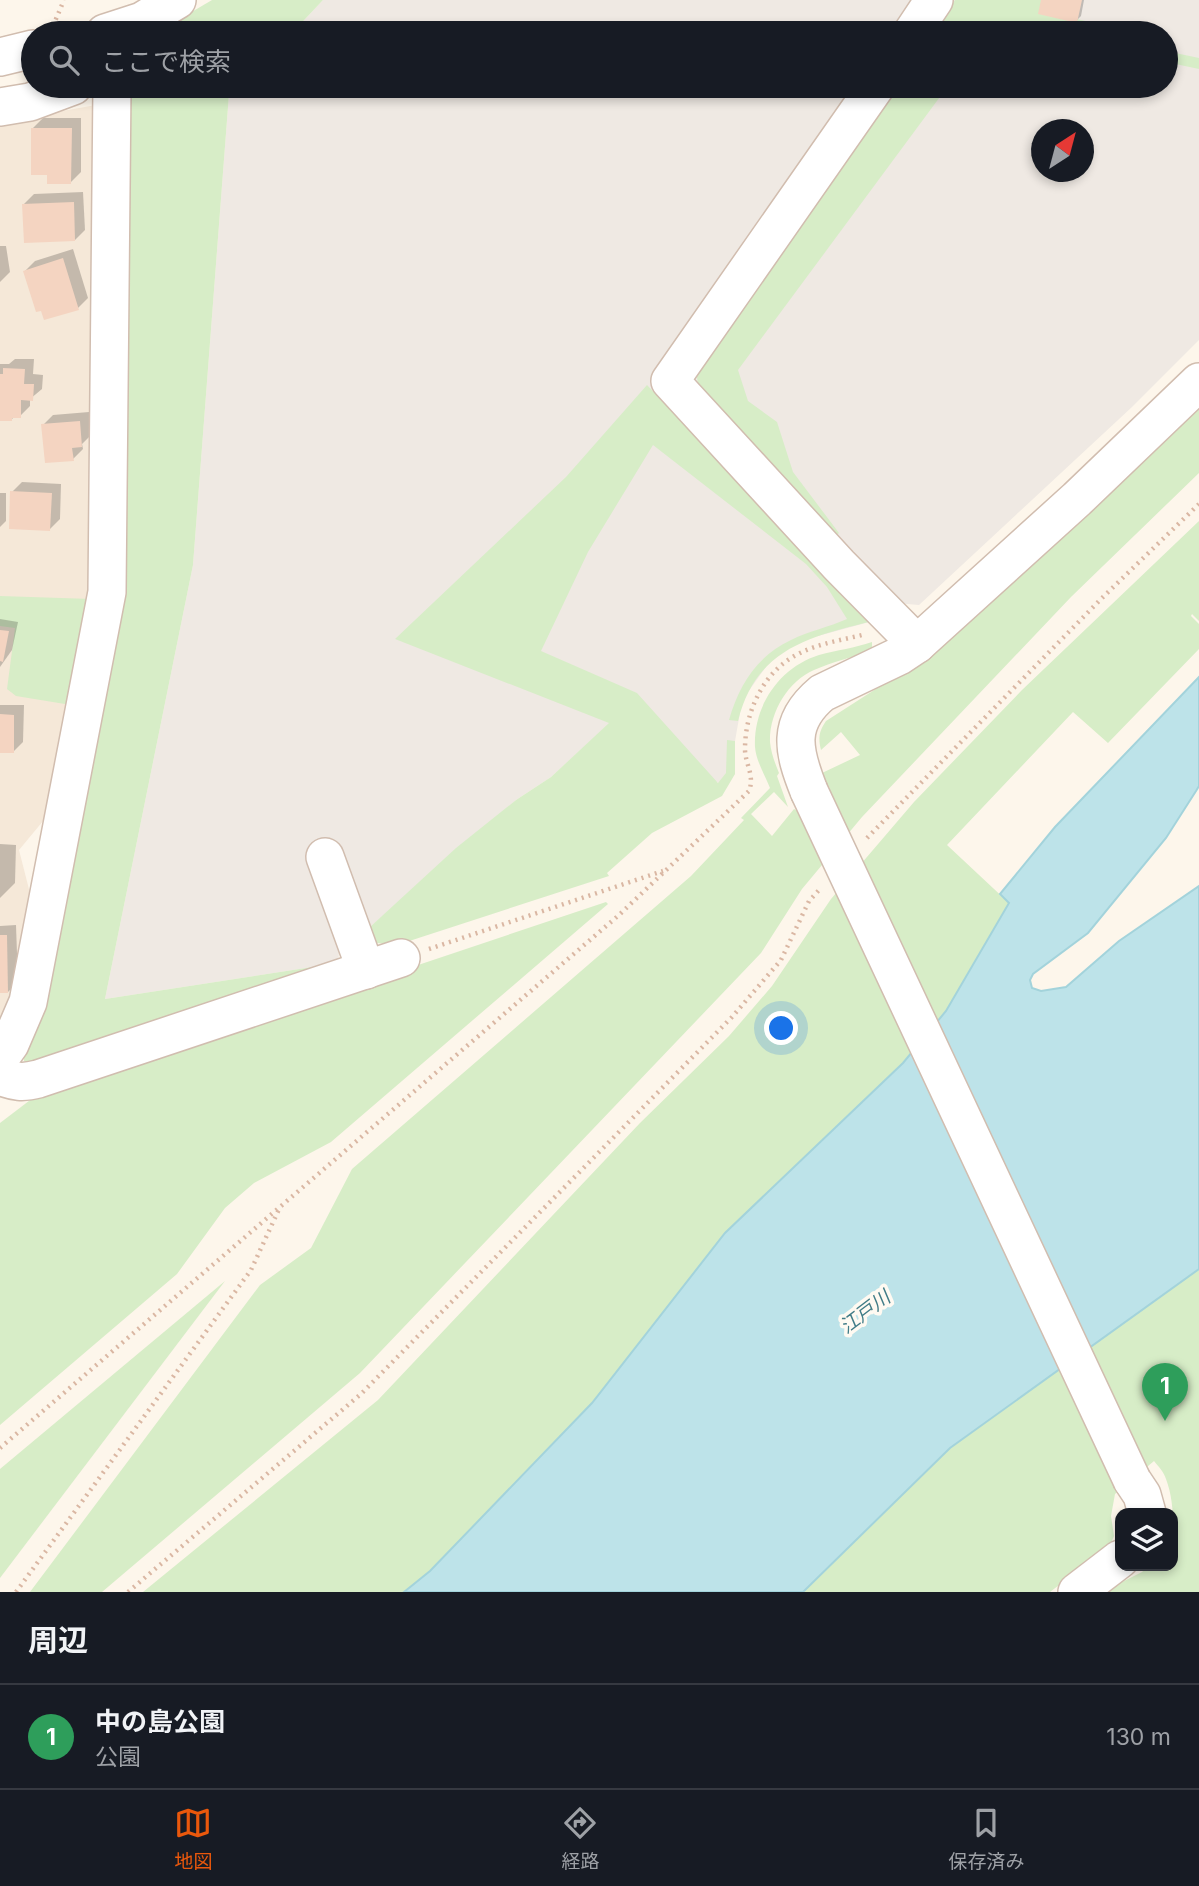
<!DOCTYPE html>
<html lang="ja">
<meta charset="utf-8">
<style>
body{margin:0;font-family:Inter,"Noto Sans JP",sans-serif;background:#20242c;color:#f1f3f6}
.controls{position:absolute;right:21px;bottom:21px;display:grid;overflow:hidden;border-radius:14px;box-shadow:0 4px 10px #0003}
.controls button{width:63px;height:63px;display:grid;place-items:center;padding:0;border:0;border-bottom:2px solid #363941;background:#171b24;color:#f1f3f6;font:35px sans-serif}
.compass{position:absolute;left:1031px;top:119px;width:63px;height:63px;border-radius:50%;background:#171b24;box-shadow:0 4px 10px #0003;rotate:36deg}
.you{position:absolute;left:782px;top:1029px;width:24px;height:24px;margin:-18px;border:5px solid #fff;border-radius:50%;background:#1a73e8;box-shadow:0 0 0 10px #1a73e833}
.badge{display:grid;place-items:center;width:46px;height:46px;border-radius:50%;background:#ea580c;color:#fff;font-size:23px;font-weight:700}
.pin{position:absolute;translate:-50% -58px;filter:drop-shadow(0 2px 4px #0008)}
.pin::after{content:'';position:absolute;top:37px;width:24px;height:21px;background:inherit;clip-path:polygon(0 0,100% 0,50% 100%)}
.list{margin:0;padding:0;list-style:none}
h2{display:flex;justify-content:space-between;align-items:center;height:91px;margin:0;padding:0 28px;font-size:30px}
h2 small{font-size:23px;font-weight:400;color:#9ea1a6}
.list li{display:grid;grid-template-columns:46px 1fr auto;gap:21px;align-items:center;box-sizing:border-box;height:105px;padding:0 28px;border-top:2px solid #363941}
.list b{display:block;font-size:26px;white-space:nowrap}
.list p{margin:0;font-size:23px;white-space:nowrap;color:#9ea1a6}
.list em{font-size:23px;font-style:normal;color:#9ea1a6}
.icon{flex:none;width:38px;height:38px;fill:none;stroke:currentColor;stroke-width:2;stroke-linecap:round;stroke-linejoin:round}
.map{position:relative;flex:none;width:1199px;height:1592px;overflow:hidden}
.search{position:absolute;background:#171b24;box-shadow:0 4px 10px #0003;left:21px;right:21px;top:21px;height:77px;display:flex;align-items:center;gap:18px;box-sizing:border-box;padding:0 24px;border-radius:38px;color:#9ea1a6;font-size:26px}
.sheet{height:196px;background:#171b24}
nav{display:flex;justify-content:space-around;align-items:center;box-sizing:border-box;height:98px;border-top:2px solid #363941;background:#171b24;font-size:19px;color:#9ea1a6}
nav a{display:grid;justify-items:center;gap:4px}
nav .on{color:#ea580c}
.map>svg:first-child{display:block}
</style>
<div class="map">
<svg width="1199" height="1592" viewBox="0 0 1199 1592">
<rect width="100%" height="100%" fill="#fdf6eb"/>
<!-- residential -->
<polygon fill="#f5e8d8" points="96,105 92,599 48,815 19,850 32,901 6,1018 0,1020 0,122"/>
<!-- industrial -->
<path fill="#efe9e3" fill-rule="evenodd" d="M323 0H1199V340L1132 407 919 605 895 603 873 621 807 639 788 648 768 664 748 692 741 707 735 741V774L719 783 610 723 551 777 516 800 370 927 340 940 338 963 105 999 193 565 229 94 238 86H1166V33H292ZM1042 130H1084V172H1042Z"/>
<!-- green -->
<g fill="#d7edc7">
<polygon points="212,0 323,0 292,33 156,33"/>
<polygon points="955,0 1041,0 1077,19 1120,29 1119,33 1043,33 996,22 987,33 933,33"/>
<polygon points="1166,51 1199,58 1199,69 1166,62"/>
<polygon points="128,86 238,86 229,94 193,565 105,999 338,963 29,1065 24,1061 23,1050 83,776"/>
<polygon points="896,86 948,86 738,370 748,401 777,422 793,472 839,533 835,537 699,395 696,368"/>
<path d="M647 385 873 621C808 637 756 649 738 721L729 720C739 685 757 656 791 640 809 631 829 627 847 619L827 587 806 564 653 445 588 552 541 651 637 693 718 783 726 773 727 740 735 741V774L722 796 652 833 607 873 609 876 397 945 377 943 370 937V927L456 848 516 800 551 777 609 723 395 639 566 477Z"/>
<path d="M1199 404V473L1071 597 862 817 802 889 761 953 360 1373 102 1592H30L260 1285 311 1248 352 1169 691 876 744 820 741 818 770 788C765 775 756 761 755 747 753 706 780 667 819 655 837 650 855 648 872 642V651C853 657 832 662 814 670 788 681 769 713 770 742 771 753 775 763 779 773L777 776 788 807 774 792 751 814 772 836 794 809 804 815 830 789 822 773 860 755 841 732 821 750C818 738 819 731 826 721L896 676Z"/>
<polygon points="1199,521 1199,621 1192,614 1191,616 1199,624 1199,649 1108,743 1073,712 947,845 1009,903 946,1011 903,1063 725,1233 592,1403 430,1571 404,1592 143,1592 378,1400 640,1123 729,1036 772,986 831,899 914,802 1022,690"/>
<polygon points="0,596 92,599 71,705 16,696 7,689 15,628 0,626"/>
<polygon points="606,902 608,904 331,1142 254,1183 225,1208 177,1274 0,1425 0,1123 42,1091"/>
<path d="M1199 1269V1592H1102L1142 1572 1148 1566H1173C1173 1538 1176 1505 1166 1479 1164 1472 1158 1466 1154 1461L1115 1494 1111 1516 1114 1536 1111 1543 1102 1552 1050 1592H803L950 1448Z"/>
<polygon points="225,1281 0,1578 0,1469"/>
</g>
<!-- water -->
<polygon fill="#bde3e9" stroke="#a3d3db" stroke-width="2" points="1199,677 1199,786 1196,791 1166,838 1088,933 1033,974 1030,980 1032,988 1041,991 1066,987 1119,941 1199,886 1199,1269 950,1448 803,1592 404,1592 430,1571 592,1403 725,1233 903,1063 946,1011 1009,903 1000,894 1055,827"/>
<!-- shadow -->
<g fill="#0003">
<polygon points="1043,0 1084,0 1081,16 1076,21"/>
<polygon points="43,118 81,118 81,172 71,182 49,173 33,128"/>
<polygon points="83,192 85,230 75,240 24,204 34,194"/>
<polygon points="0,246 6,246 10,272 0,282"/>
<polygon points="73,249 88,298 78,308 25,271 35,261"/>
<polygon points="15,359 34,359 33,374 43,375 42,389 30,399 30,406 20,416 15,416 11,420 0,419 0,364 9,364"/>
<polygon points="89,412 91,435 82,444 83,449 73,459 43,425 53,415"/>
<polygon points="22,482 61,484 60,519 50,529 12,492"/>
<polygon points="0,493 6,493 6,521 0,527"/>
<polygon points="0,619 18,622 12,650 0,667"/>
<polygon points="0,705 24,705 23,742 13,752 0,751"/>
<polygon points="0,844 16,845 15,883 0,898"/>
<polygon points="16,925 18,982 8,992 0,992 0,926"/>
</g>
<!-- building -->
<g fill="#f4d4c1">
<polygon points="1041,0 1082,0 1077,23 1038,14"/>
<polygon points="31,128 72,128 71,184 47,184 47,175 31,175"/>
<polygon points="74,202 75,241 24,243 22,204"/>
<polygon points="63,258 79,310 44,320 41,311 36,312 23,271"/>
<polygon points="3,368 25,369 24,384 34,384 33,401 21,400 21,418 12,418 12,421 0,421 0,374 3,374"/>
<polygon points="80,421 82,447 72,448 74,461 45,463 41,424"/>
<polygon points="10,491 52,493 50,531 9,529"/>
<polygon points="0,630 9,631 3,662 0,661"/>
<polygon points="0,714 14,715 14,753 0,753"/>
<polygon points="0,935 7,935 8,993 0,993"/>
</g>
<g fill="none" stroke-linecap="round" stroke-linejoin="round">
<defs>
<g id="minor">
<polyline points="105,33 142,21 177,0"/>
<polyline points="912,33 934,0"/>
<polyline points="0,57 33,49"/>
<polyline points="876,86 670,381 839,565 917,644"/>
<polyline points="0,107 30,102 73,86"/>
<path d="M809 791C793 751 786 723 822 693L899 656 917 644 1077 499 1199 382"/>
<polyline points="325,857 366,970"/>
<polyline points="0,1058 10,1044 28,1002 107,592 112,86"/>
<path d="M0 1076C14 1082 23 1083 38 1079L401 958"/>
<polyline points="1132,1480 1142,1495 1147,1513"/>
<polyline points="1077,1592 1120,1559"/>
</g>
</defs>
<!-- minor casing -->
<use href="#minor" stroke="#d1bdaf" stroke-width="40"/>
<!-- path -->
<g stroke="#dab7a3" stroke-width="4.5" stroke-dasharray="2 5" stroke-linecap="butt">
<polyline points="53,26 64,0"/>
<polyline points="867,838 1102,598 1199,504"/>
<polyline points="429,949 663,871"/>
<path d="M0 1448 619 915 749 791C755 775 745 764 745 749 745 711 764 671 798 654 819 643 843 640 866 634"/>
<polyline points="16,1592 251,1270 280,1207"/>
<polyline points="128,1592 361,1394 732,1017 781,960 809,901 820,889"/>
</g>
<!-- minor -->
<use href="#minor" stroke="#fff" stroke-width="37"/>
<defs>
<polyline id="minor-bridge" points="809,791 1132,1480"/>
</defs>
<!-- minor-bridge casing -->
<use href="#minor-bridge" stroke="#d1bdaf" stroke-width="40" stroke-linecap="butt"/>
<!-- minor-bridge -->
<use href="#minor-bridge" stroke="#fff" stroke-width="37"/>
</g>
<g text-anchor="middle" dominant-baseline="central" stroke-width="7" stroke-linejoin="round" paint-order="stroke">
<!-- water labels -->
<g font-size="19" font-style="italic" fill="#417c87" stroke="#fffaf2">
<text transform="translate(865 1312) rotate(-37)">江戸川</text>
</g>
</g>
</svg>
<div class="controls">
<button><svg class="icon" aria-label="layers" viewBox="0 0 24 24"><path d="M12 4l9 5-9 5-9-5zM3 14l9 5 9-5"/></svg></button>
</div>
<svg class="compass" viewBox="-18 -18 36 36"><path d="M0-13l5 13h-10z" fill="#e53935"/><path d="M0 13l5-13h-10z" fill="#9ea1a6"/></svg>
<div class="you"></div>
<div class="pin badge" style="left:1165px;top:1421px;background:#2e9e5b">1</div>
<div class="search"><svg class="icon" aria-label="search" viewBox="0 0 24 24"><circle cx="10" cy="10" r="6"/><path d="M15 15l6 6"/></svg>ここで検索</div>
</div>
<section class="sheet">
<h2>周辺<small></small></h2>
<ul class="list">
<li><span class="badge" style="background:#2e9e5b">1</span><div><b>中の島公園</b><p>公園</p></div><em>130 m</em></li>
</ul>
</section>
<nav>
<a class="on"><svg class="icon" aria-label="map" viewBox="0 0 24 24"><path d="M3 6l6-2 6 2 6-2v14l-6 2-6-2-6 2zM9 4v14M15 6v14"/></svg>地図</a>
<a><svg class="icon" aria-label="directions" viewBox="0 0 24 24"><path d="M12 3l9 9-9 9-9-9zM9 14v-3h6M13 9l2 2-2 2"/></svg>経路</a>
<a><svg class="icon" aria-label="saved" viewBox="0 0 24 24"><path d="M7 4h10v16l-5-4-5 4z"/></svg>保存済み</a>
</nav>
